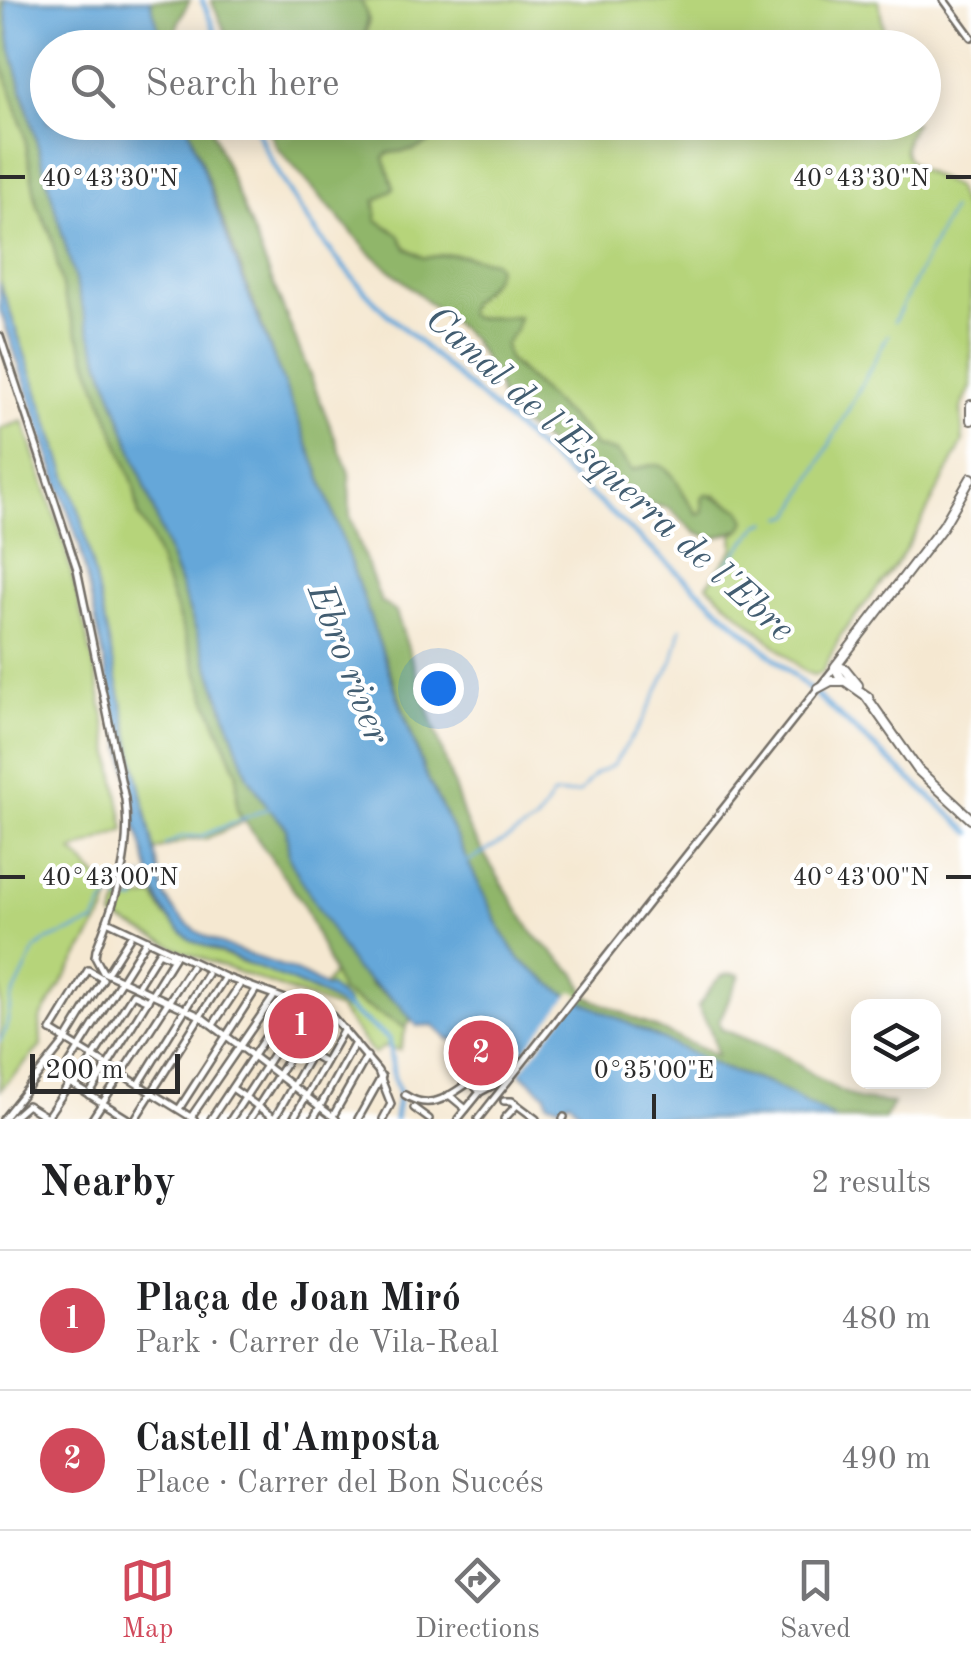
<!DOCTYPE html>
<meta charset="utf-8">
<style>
body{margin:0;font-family:"Old Standard TT",serif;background:#f2f2f2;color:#202124}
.controls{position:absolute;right:30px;bottom:30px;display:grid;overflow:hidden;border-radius:20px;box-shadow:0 5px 25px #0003}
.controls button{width:90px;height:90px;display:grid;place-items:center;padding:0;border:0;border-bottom:2px solid #e0e0e0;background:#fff;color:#202124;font:50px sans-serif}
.scale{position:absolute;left:30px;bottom:25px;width:150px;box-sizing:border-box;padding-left:10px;border:5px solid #2b2b2b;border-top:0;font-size:28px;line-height:35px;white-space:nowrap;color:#2b2b2b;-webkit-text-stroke:8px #fff;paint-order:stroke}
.you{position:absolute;left:438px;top:688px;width:35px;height:35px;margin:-25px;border:8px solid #fff;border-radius:50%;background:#1a73e8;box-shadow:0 0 0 15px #1a73e833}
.badge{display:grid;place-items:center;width:65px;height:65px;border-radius:50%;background:#d1495b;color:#fff;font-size:32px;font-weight:700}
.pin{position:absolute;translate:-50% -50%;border:5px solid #fff;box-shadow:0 2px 10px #0006}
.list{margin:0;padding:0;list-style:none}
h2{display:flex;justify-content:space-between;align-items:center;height:130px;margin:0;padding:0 40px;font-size:42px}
h2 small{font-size:32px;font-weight:400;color:#757577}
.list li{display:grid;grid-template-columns:65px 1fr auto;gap:30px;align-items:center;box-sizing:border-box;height:140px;padding:0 40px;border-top:2px solid #e0e0e0}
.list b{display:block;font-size:38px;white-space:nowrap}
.list p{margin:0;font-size:32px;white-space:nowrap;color:#757577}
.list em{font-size:32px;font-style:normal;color:#757577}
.icon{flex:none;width:55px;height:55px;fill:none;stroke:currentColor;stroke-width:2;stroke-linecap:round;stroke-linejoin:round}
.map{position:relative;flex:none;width:971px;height:1119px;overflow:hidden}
.search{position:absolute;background:#fff;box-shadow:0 5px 25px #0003;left:30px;right:30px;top:30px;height:110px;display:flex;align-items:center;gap:25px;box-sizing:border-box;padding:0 35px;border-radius:55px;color:#757577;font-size:38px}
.sheet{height:410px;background:#fff}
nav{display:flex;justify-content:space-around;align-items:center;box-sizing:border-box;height:140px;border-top:2px solid #e0e0e0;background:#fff;font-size:28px;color:#757577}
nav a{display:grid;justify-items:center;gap:5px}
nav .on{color:#d1495b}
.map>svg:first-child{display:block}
</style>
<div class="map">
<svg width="971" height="1119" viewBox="0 0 971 1119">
<rect width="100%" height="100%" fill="#fff"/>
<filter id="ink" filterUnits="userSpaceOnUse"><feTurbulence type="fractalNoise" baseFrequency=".01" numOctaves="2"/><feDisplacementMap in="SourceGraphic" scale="20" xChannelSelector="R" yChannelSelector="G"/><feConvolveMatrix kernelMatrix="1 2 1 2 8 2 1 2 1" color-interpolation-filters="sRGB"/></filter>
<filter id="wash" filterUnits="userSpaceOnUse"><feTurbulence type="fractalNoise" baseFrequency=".0048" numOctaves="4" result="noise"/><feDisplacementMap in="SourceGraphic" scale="40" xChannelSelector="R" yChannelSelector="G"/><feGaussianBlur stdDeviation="2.25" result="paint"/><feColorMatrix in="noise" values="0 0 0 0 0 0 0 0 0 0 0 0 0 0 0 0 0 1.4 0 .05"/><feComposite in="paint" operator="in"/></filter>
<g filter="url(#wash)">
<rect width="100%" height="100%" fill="#f5e8d1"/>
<!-- green -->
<g fill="#b6d47a" stroke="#708052" stroke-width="2.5">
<polygon points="360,0 879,0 886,47 363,47 369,20"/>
<polygon points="0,56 24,133 37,205 51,234 66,302 134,485 139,516 151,537 207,700 237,773 237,810 243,822 205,839 190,839 153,851 82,519 0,283"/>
<path d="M428 123H915C886 166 924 168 956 188L971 230V387L961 409 963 442 917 530 900 559 841 635 822 673 813 675 804 671 707 585 734 548 733 534 739 532 745 523 742 511 714 495 703 512 698 514C683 500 676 468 657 465 648 464 640 469 632 470L617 452 595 447 583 430 506 357 505 344 515 331 519 317 473 318 467 314C470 291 504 285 493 261L451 254 424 258 406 247 396 232 377 220 376 201 394 188 383 158 392 152 414 150 432 129Z"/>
<polygon points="23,421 64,543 97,679 125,830 72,851 112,892 105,913 40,1019 41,1046 0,1090 0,429"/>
<path d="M155 896C172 943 234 958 275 974 299 984 322 996 345 1008L344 1002 324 986 333 973 346 996 406 1028 400 1050 384 1047 374 1054 339 1009 187 953 113 917 120 897 134 900Z"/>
</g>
<!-- forest -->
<g fill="#90b66a" stroke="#5e704a" stroke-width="2.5">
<polygon points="0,0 4,0 11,49 87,323 248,776 267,806 286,827 289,857 341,945 371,985 398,1003 411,1019 406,1028 341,992 303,903 237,810 237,772 207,700 151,537 139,516 134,485 64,297 51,234 37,205 24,133 0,56"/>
<path d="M150 0H190C182 15 171 30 178 47H164Z"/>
<path d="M211 0H360C373 19 364 28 363 47H232Z"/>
<path d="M187 123H209L349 473 350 516 358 540 381 602 396 612 467 826 533 934 576 974 588 997 717 1056 712 1034 698 1006C711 991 716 968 740 975L719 1021 721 1029 779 1052 827 1084 860 1100 893 1103 884 1119H835L772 1085 722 1068 562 992 520 960 502 932 424 771 397 691Z"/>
<path d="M266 123H428L433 132 430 142 414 150 388 153 384 158 394 188 375 201 377 220 399 235 406 248 424 258 451 254 493 261 497 266C495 289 469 292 467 314L473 318 519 317 515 331 505 344 508 360 583 430 595 447 617 452 632 470C640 469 648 464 657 465 676 468 683 499 698 514L703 512 702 499 706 494 740 509 746 520 742 529 715 538 696 533 669 508 649 504 609 478 572 465 536 434 520 424 502 402 496 378 470 337 369 252 277 147Z"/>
</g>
<!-- water -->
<g fill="#65a7d9" stroke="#486982" stroke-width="2.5">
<path d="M4 0H150L164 47 48 48V122L187 123 235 260 318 470 424 771 502 932 520 960 562 992 722 1068 772 1085 835 1119H586L569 1100 563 1106 548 1103 546 1094C540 1091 494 1049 490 1041L473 1050 466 1042 448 1039 433 1025 417 1026 398 1003 355 970 296 871 289 857 286 827 267 806 248 776 87 323 11 49Z"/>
<path d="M0 283 82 519 164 894C195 957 275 951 326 988L329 986 348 1004 345 1009 315 991 191 940C148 908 154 870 135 825L134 815 137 814 130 781 79 543 0 309Z"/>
</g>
<!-- pier -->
<polygon fill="#f5e8d1" points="572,991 581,995 519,1073 511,1067"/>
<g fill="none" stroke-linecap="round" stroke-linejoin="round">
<!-- stream -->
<g stroke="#65a7d9" stroke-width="2.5">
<polyline points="894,322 951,209"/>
<polyline points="783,517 792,515 888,335"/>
<polyline points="716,577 760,524 767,522"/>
<polyline points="165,845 183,836 201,836 271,807"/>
<polyline points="467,862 536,822 553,795 579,793 595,774 613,765 641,724 673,660 681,628"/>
<polyline points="118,900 136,901 143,875"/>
<polyline points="0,1041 6,1030 11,1000 35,950 45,941 94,923 104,903 111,899"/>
</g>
<!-- canal -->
<g stroke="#65a7d9" stroke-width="5">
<polyline points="202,0 222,48"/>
<path d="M253 122C284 194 330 257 385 312L971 833"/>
<polyline points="341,1004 389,1039 393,1075 399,1093 395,1119"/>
</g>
</g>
</g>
<g filter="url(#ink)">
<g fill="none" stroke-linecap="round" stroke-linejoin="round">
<defs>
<g id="minor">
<polyline points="944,0 971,37"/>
<path d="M0 336 77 569 125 799C132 855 116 899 96 950L95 957 103 972 200 1016 336 1119"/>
<polyline points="107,921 225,977 332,1016 378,1071 391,1104 383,1119"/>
<polyline points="109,970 130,937"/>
<polyline points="139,984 159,952 170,957 174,954"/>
<polyline points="213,1025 239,986"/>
<polyline points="52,1031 194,1119"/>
<polyline points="297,1046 325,1062"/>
<polyline points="450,1059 480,1092"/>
<polyline points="45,1067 128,1119"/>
<polyline points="61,1077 146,941"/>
<polyline points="139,1084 207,974"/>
<polyline points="75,1086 133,994 148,1001"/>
<polyline points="232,1088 274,1118"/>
<polyline points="89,1095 174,958"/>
<path d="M405 1095C431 1112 449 1096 471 1081"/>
<polyline points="449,1095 466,1109"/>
<polyline points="504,1101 512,1101 536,1119"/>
<polyline points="414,1108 429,1119"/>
<polyline points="179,1109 255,991"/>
<polyline points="333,1116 367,1056"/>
<polyline points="47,1117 70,1083"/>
<polyline points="191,1117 273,998"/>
<polyline points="3,1119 66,1040 103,979 88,970 51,1031"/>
<polyline points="11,1119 27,1105 50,1119"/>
<polyline points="92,1119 191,967"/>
<polyline points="135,1119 223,980"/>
<polyline points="211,1119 290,1000"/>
<polyline points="231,1119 305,1006"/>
<polyline points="250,1119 319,1011"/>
<polyline points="274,1119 311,1054"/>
<polyline points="293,1119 344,1029"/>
<polyline points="313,1119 355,1043"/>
<polyline points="358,1119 382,1076"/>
<polyline points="458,1119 480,1092 499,1082 509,1070"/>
<polyline points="478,1119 835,667"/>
<polyline points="504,1119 516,1106"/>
<polyline points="563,1119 564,1117"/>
</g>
<g id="major">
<polyline points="971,405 971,420"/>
<polyline points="836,666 845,669 858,685"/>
<polyline points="818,688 831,681 842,681"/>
<polyline points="866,696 918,770 971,819"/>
<polyline points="868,697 841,678 835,667 943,526 971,478"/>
</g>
</defs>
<!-- minor casing -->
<use href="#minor" stroke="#726d65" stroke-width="10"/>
<!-- major casing -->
<use href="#major" stroke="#726d65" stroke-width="12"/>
<!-- minor -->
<use href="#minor" stroke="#fff" stroke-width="5"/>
<!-- major -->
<use href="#major" stroke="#fff" stroke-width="8"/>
</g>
</g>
<!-- ticks -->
<path fill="none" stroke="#2b2b2b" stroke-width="4" d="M0 177H25M946 177H971M0 877H25M946 877H971M654 1094V1119"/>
<g text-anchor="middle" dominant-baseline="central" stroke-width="8" stroke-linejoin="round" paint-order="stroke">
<!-- water labels -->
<g font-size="38" font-style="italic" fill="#425d71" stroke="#fff">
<text transform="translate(609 475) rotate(42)">Canal de l'Esquerra de l'Ebre</text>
<text transform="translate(347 664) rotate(69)">Ebro river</text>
</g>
</g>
<g font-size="25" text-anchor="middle" fill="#2b2b2b" stroke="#fff" stroke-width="8" stroke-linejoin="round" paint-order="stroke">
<text x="110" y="186">40°43'30"N</text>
<text x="861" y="186">40°43'30"N</text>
<text x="110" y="885">40°43'00"N</text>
<text x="861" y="885">40°43'00"N</text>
<text x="654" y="1078">0°35'00"E</text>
</g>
</svg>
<div class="controls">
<button><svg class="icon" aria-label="layers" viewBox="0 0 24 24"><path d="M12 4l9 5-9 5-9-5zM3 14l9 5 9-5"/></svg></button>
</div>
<div class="scale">200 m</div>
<div class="you"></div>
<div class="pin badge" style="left:301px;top:1026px">1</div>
<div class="pin badge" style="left:481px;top:1053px">2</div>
<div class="search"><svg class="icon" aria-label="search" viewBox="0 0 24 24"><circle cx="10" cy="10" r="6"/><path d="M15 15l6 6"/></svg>Search here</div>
</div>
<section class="sheet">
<h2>Nearby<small>2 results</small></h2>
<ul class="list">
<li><span class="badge">1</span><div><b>Plaça de Joan Miró</b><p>Park · Carrer de Vila-Real</p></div><em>480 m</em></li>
<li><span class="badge">2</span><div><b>Castell d'Amposta</b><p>Place · Carrer del Bon Succés</p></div><em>490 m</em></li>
</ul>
</section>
<nav>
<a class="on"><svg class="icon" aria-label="map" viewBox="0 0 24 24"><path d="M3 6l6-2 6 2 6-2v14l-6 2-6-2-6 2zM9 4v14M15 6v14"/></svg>Map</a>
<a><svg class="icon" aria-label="directions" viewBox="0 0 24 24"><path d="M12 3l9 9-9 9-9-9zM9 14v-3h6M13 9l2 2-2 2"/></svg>Directions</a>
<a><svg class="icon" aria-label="saved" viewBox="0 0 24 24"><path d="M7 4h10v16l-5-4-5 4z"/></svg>Saved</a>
</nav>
